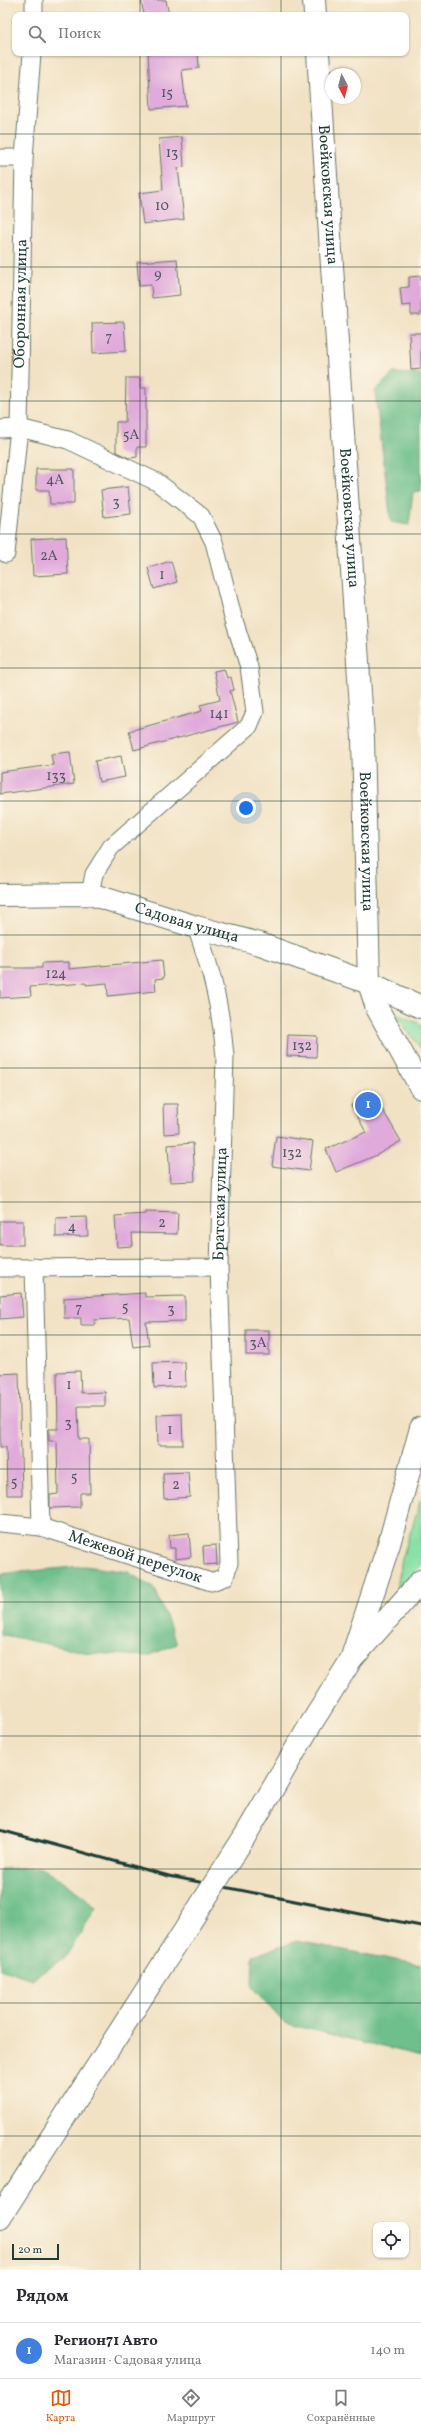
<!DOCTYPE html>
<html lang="ru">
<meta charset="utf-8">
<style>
body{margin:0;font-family:Vollkorn,serif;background:#f2f2f3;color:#2b2b33}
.controls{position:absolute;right:12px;bottom:12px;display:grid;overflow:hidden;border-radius:8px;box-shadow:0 1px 3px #0004}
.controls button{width:36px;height:36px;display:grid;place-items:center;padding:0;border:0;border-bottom:1px solid #e1e1e2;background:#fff;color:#2b2b33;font:20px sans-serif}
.compass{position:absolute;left:325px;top:68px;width:36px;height:36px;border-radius:50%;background:#fff;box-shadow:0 1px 3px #0004;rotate:173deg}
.scale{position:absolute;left:12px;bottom:10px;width:47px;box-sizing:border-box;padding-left:4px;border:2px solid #1f3d34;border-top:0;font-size:11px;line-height:14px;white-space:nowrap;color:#1f3d34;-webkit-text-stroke:3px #fcf5e5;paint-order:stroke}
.you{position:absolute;left:246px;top:808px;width:14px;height:14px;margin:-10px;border:3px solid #fff;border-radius:50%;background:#1a73e8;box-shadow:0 0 0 6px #1a73e833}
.badge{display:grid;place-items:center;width:26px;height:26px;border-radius:50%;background:#ea580c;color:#fff;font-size:13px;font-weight:700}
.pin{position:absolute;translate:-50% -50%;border:2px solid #fff;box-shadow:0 1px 4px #0006}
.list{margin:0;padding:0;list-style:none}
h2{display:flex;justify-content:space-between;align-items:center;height:52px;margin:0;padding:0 16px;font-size:17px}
h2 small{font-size:13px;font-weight:400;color:#7c7c81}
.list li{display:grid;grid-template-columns:26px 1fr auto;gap:12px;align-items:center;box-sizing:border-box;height:56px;padding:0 16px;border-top:1px solid #e1e1e2}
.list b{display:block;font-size:15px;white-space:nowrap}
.list p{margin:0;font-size:13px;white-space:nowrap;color:#7c7c81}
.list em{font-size:13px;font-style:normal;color:#7c7c81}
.icon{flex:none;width:22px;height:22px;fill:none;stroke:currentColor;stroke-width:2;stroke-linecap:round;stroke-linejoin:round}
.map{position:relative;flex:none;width:421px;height:2270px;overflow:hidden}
.search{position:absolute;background:#fff;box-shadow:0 1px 3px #0004;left:12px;right:12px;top:12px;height:44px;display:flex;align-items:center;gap:10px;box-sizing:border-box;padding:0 14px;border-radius:8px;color:#7c7c81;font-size:15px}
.sheet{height:108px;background:#fff}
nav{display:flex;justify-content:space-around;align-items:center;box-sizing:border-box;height:56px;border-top:1px solid #e1e1e2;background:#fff;font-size:11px;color:#7c7c81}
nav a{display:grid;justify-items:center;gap:2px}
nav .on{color:#ea580c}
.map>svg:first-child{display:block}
</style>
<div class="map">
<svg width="421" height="2270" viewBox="0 0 421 2270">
<rect width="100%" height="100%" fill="#fcf5e5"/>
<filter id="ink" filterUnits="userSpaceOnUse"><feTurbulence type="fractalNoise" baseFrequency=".025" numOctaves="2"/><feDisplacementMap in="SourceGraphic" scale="8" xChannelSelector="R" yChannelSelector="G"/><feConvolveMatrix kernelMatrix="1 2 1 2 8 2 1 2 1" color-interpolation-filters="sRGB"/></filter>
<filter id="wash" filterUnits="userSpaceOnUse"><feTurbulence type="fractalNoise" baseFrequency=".012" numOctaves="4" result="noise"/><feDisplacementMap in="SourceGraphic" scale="16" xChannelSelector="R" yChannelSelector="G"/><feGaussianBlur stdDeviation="0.9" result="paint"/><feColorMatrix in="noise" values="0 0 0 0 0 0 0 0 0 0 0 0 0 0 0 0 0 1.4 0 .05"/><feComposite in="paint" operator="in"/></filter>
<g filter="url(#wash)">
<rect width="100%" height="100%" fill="#f1e2c4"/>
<!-- green -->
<g fill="#88e1a6" stroke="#548f6d">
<polygon points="394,1013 421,1024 421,1049 420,1047"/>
<polygon points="421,1499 421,1566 397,1588 402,1559"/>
</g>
<!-- forest -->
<g fill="#6ebf8b" stroke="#467e60">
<polygon points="393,373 421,374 421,491 413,492 409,525 391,522 375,391"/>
<polygon points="84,1566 128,1572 155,1589 177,1644 148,1656 89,1653 0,1634 0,1574"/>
<polygon points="41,1867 80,1893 96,1908 65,1958 32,1979 0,1968 0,1869"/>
<polygon points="297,1941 421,1965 421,2056 284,2023 252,1987 253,1956"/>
</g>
<g id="blocks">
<!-- building -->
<g fill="#e0aadb">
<polygon points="141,0 166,0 169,15 144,15"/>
<polygon points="148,53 198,53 199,68 182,70 186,106 151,109"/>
<polygon points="182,137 184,167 178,168 184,219 143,224 139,193 163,190 159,139"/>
<polygon points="177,259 180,295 152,298 151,285 139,286 137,262"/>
<polygon points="421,276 421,315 411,315 411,305 402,306 400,288 409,287 409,277"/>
<polygon points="124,322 126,351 93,353 92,323"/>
<polygon points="409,333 421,333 421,369 411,370"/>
<polygon points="126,378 140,378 140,388 146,388 146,447 137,447 137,457 129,458 116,452 116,422 125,422"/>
<polygon points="36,469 74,469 74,504 50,504 49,490 36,490"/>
<polygon points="128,487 131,514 104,517 101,490"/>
<polygon points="66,537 68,574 33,576 31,539"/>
<polygon points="171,561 177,582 154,589 148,568"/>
<polygon points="224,669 227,678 231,677 234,690 230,691 238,722 134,750 129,731 202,711 200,705 220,700 214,671"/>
<polygon points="70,752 74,784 0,794 0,772 53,765 51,754"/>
<polygon points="121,756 125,777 99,782 95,761"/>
<polygon points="162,960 164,978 155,979 156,991 108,996 107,983 86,985 86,983 30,987 31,996 0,998 0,968 42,968 42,963 69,962 69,969"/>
<polygon points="288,1035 317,1036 316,1057 287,1056"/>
<polygon points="372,1092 401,1141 377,1155 336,1172 326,1149 366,1132 351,1105"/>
<polygon points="163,1104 178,1104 179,1133 164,1134"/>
<polygon points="276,1136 313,1141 309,1171 272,1166"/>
<polygon points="193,1143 195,1181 170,1182 168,1145"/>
<polygon points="146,1212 178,1213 177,1234 132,1233 133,1246 117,1247 115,1216 146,1214"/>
<polygon points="87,1217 88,1236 56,1237 56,1218"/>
<rect x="0" y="1221" width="23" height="24"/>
<polygon points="21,1293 23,1317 0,1319 0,1295"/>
<polygon points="145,1293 145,1297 185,1296 185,1321 146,1322 149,1345 133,1347 129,1318 94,1320 95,1325 81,1325 81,1318 64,1318 64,1298"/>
<rect x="246" y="1330" width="23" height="25"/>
<polygon points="185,1362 186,1386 154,1388 153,1363"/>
<polygon points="80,1371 81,1393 105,1392 105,1406 78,1406 79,1439 89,1439 90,1493 80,1493 80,1507 50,1508 50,1495 58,1494 57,1441 49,1441 49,1429 58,1429 57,1372"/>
<polygon points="19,1373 22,1495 7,1495 6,1447 0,1447 0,1374"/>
<polygon points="182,1414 183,1445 158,1445 157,1415"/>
<polygon points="188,1472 190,1497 164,1499 163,1473"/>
<polygon points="189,1533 191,1557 175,1559 175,1548 170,1548 169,1535"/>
<polygon points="216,1545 217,1564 204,1565 203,1546"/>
</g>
</g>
</g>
<g filter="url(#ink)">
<use href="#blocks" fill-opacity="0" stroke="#687766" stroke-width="1"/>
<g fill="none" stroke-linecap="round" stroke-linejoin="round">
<defs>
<g id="minor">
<polyline points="34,15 34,0"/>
<polyline points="0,158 24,158"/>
<polyline points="0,429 19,428 68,440 157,482 201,516 214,542 233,617 249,667 255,712 249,726 111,847 94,874 90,894"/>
<path id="s1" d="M6 554 19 428 24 158 32 53"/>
<path id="s2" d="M34 1267 41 1527 211 1582 225 1577 229 1563 219 1267"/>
<path id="s3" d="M0 1268 219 1267 225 1056C221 1009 212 971 196 927"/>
<polyline points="0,1523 41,1527"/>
</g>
<g id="secondary">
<polyline points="314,0 315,15"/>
<path id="s4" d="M318 53 363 738 369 983 377 1008 421 1088"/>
<path id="s5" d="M0 895 90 894 196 927 260 944 369 983 421 1007"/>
</g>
<g id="primary">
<polyline points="351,1660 389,1544 421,1428"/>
<polyline points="309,1727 351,1660 421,1581"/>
<polyline points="0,2217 169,1955"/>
</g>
</defs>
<!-- minor casing -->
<use href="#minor" stroke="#687766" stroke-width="19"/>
<!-- secondary casing -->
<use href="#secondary" stroke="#687766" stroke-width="24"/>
<!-- primary casing -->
<use href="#primary" stroke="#687766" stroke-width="24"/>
<!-- minor -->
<use href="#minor" stroke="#fff" stroke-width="17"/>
<!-- secondary -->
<use href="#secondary" stroke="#fff" stroke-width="22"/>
<!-- primary -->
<use href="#primary" stroke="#fff" stroke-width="22"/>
<!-- rail -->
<polyline stroke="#1f3d34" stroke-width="3" points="0,1830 169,1876 421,1926"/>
<defs>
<polyline id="primary-bridge" points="169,1955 245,1836 309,1727"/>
</defs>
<!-- primary-bridge casing -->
<use href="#primary-bridge" stroke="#687766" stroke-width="24" stroke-linecap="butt"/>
<!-- primary-bridge -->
<use href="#primary-bridge" stroke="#fff" stroke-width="22"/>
</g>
</g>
<!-- grid -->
<path fill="none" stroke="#1f3d34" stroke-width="1" stroke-opacity="0.55" d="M140 0V15M281 0V15M140 53V2270M281 53V2270M0 134H421M0 267H421M0 401H421M0 534H421M0 668H421M0 801H421M0 935H421M0 1068H421M0 1202H421M0 1335H421M0 1469H421M0 1602H421M0 1736H421M0 1869H421M0 2003H421M0 2136H421"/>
<g text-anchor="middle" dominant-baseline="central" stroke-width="3" stroke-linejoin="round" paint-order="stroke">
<!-- number labels -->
<g font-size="14" fill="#4f585e">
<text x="167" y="93">15</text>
<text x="172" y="153">13</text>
<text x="162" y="206">10</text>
<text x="158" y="274">9</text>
<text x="109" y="337">7</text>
<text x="131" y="435">5А</text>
<text x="55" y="480">4А</text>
<text x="116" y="502">3</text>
<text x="49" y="556">2А</text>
<text x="162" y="575">1</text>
<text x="219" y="714">141</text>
<text x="56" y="776">133</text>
<text x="56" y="974">124</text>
<text x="302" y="1046">132</text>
<text x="292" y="1153">132</text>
<text x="162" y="1223">2</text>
<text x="72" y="1227">4</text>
<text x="125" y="1307">5</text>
<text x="79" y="1308">7</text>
<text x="171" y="1309">3</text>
<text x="258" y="1343">3А</text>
<text x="170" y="1375">1</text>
<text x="69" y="1385">1</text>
<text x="68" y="1423">3</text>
<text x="170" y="1430">1</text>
<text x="74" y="1477">5</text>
<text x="14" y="1482">5</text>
<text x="176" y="1485">2</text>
</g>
<!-- street labels -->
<g font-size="16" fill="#1f3d34" stroke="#fcf5e5">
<text stroke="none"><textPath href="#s4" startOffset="142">Воейковская улица</textPath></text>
<text stroke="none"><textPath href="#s1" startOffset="251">Оборонная улица</textPath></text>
<text stroke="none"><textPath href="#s4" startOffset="466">Воейковская улица</textPath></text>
<text stroke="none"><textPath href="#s4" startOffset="790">Воейковская улица</textPath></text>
<text stroke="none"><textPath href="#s5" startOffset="191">Садовая улица</textPath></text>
<text stroke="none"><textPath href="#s3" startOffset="282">Братская улица</textPath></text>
<text stroke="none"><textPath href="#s2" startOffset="359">Межевой переулок</textPath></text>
</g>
</g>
</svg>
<div class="controls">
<button><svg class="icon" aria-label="locate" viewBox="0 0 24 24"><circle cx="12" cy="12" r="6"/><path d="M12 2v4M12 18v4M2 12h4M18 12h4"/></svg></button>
</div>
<svg class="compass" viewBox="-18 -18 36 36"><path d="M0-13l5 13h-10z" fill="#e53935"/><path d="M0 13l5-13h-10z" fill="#7c7c81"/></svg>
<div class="scale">20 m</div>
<div class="you"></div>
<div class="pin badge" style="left:368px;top:1105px;background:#3f7fe0">1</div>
<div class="search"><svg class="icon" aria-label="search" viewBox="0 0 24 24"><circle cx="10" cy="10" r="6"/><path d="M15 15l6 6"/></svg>Поиск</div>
</div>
<section class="sheet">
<h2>Рядом<small></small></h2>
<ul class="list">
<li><span class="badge" style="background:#3f7fe0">1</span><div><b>Регион71 Авто</b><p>Магазин · Садовая улица</p></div><em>140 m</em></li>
</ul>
</section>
<nav>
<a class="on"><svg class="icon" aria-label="map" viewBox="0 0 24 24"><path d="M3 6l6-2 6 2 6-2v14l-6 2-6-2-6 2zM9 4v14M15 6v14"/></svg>Карта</a>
<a><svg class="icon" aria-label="directions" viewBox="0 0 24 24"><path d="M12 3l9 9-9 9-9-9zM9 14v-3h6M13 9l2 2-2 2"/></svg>Маршрут</a>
<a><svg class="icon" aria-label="saved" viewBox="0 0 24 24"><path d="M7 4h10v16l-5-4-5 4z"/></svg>Сохранённые</a>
</nav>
